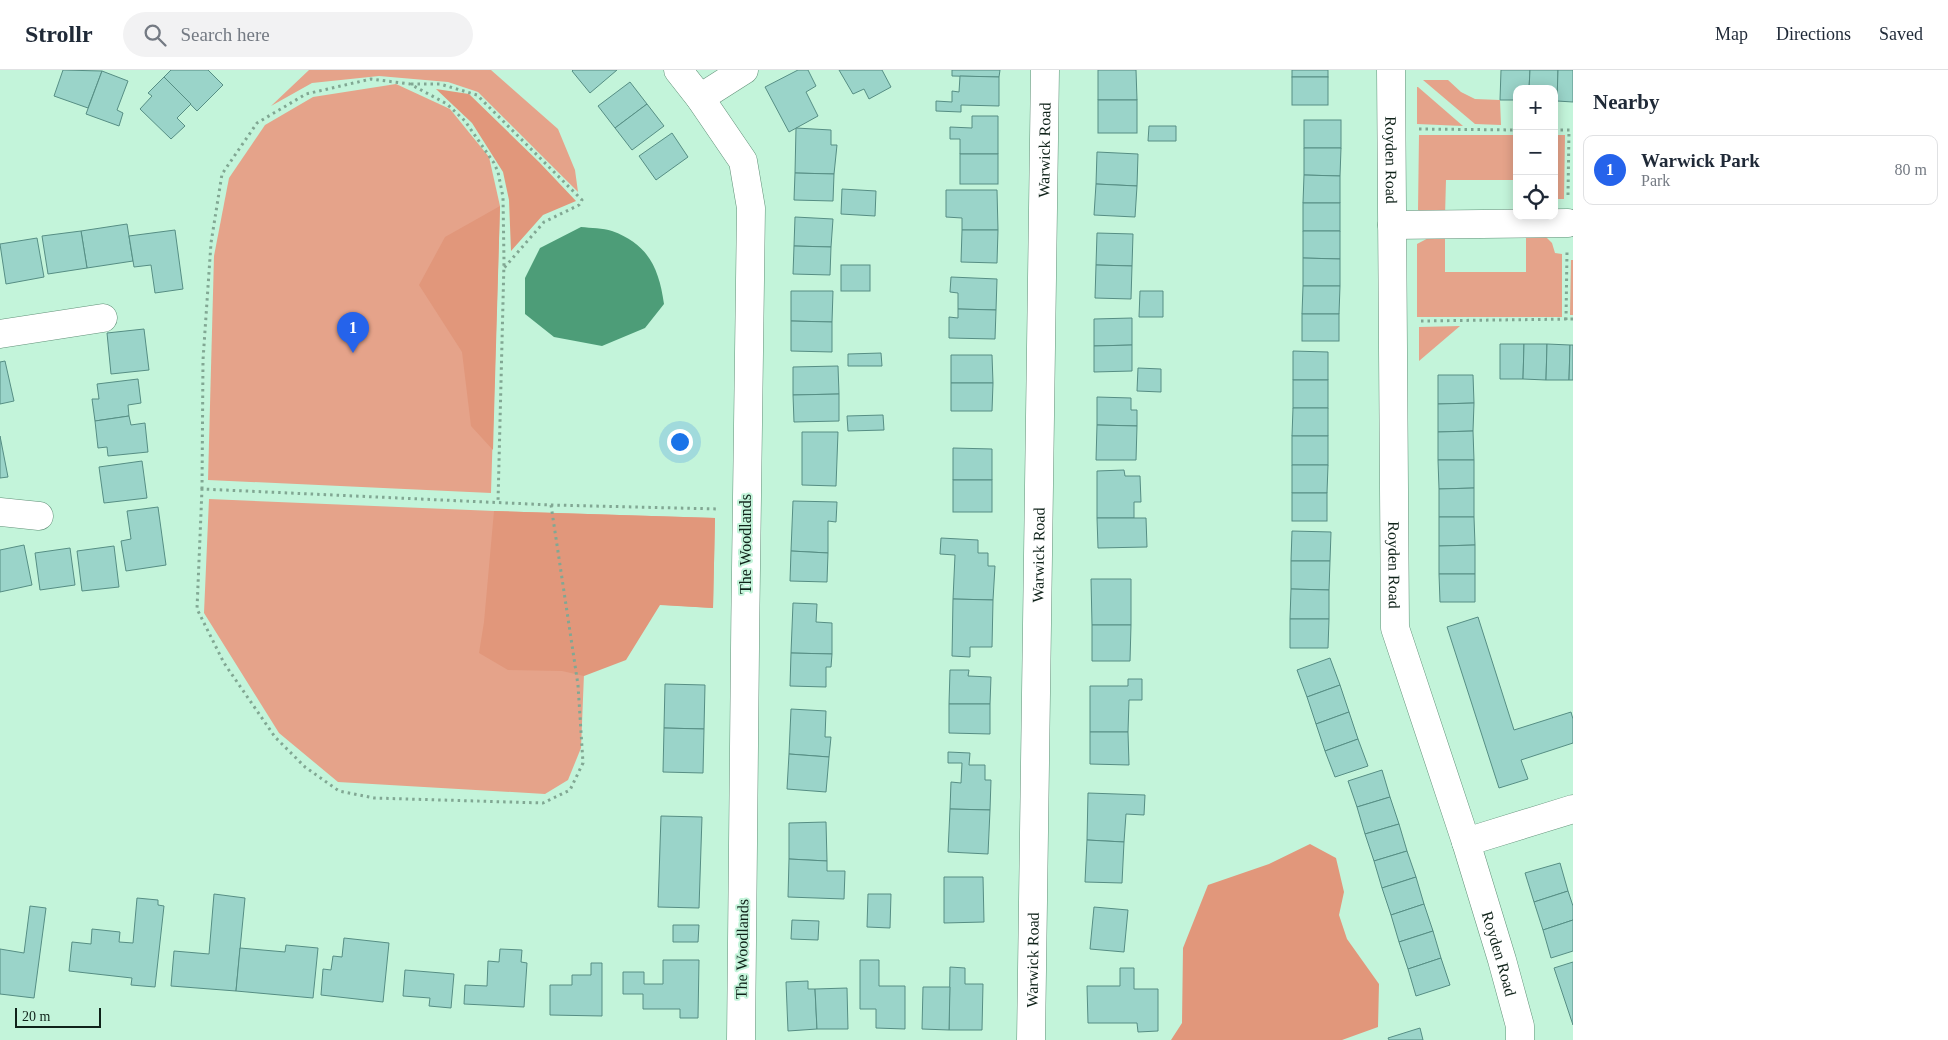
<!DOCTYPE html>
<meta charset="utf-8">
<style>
body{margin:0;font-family:"Times New Roman",serif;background:#f2f2f3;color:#1f2937}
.controls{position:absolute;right:15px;top:15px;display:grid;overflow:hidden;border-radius:10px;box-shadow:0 2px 12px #0003}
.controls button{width:45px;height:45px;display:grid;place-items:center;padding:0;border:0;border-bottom:1px solid #e0e1e3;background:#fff;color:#1f2937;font:25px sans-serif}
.scale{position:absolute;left:15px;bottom:12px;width:86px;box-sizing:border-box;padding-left:5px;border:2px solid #0f2219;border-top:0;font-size:14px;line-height:18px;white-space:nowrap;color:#0f2219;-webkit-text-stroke:4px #c3f4da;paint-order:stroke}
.you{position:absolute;left:679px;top:371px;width:18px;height:18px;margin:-12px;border:4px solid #fff;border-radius:50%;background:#1a73e8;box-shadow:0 0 0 8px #1a73e833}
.badge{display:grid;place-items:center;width:32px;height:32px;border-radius:50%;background:#2563eb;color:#fff;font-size:16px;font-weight:700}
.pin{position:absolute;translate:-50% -41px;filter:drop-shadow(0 1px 2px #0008)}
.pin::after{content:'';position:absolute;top:26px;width:18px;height:15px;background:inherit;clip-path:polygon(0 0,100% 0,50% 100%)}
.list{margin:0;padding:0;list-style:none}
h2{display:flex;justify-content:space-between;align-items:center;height:65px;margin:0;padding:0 20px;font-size:21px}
h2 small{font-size:16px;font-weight:400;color:#747a83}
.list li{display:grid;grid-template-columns:32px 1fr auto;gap:15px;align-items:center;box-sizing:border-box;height:70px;margin:0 10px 10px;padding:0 10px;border:1px solid #e0e1e3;border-radius:10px}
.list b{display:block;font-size:19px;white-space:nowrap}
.list p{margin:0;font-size:16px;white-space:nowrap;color:#747a83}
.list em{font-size:16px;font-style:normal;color:#747a83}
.icon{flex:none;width:28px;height:28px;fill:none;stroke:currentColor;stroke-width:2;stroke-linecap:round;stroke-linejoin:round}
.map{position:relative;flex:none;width:1573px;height:970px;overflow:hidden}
header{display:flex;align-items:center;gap:30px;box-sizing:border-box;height:70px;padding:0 25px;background:#fff;border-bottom:1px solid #e0e1e3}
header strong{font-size:24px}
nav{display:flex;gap:28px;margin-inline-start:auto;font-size:18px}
.search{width:350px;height:45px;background:#f2f2f3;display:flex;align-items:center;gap:12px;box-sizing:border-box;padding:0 18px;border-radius:28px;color:#747a83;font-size:19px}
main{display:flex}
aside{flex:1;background:#fff}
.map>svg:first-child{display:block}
</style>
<header>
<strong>Strollr</strong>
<div class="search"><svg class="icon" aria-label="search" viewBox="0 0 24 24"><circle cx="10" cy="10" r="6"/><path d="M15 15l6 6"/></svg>Search here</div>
<nav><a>Map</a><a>Directions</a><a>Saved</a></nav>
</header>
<main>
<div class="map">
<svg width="1573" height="970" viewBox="0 0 1573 970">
<rect width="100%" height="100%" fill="#c3f4da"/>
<!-- green -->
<g fill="#e5a38a">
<polygon points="309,0 491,0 558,59 575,100 578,122 478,22 448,12 379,6 312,13 271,36"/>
<polygon points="1423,10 1448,10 1461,22 1475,29 1500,30 1501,55 1475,54"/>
<polygon points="396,14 450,39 489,87 500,136 491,423 208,410 214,186 229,108 265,55 313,27"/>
<polygon points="1417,17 1418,17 1463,56 1417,54"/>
<polygon points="1419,65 1517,65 1517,110 1446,110 1445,146 1427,145 1418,140"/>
<polygon points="1554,65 1565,65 1564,129 1556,129 1554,132"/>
<polygon points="1436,164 1445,166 1445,202 1526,202 1526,165 1544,165 1552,173 1555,183 1562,184 1562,247 1417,247 1417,174"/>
<polygon points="1571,190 1573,190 1573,245 1570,245"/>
<polygon points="1460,256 1419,291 1419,257"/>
<polygon points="209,429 494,441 715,448 713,538 587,530 581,678 568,710 545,724 338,712 279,663 204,543"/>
</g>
<!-- forest -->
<g fill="#e1977b">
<polygon points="436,19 469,24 539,92 576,131 543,145 511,181 509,130 503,102 472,53"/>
<polygon points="500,136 493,380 471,356 462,282 419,215 445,167"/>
<polygon points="494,441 715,448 713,538 660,535 626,590 584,606 562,601 508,600 479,583 484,552"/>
<polygon points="1310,774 1336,788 1344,822 1339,845 1347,869 1379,914 1378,957 1342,970 1171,970 1182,953 1183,878 1208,815 1269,794"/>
</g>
<!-- water -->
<path fill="#4d9d78" d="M581 157C591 158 603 158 612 161 648 174 659 198 664 234L645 258 602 276 554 267 525 244V208L540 178Z"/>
<!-- building -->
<g fill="#9ad4c9" stroke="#568e84">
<polygon points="63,0 102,1 88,38 54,26"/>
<polygon points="171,0 208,0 223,15 197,41 164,7"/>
<polygon points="573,0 617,0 590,23 572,1"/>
<polygon points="798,0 808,0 816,16 806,22 818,46 789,62 765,17"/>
<polygon points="839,0 882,0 891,17 869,29 864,19 853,24"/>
<polygon points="952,0 1000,0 999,7 952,6"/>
<polygon points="1098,0 1136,0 1137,30 1098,30"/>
<rect x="1292" y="0" width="36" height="7"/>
<polygon points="1501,0 1530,0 1529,19 1517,19 1517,30 1500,30"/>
<polygon points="1530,0 1558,0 1557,31 1554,31 1554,19 1529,19"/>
<polygon points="1558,0 1573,0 1573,32 1557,31"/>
<polygon points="102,1 128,11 117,40 123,43 119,56 86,44"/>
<polygon points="960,6 999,7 999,36 961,35 961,42 936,41 936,31 952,32 952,21 959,22"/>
<polygon points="164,7 191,34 177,48 185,56 171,69 140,39 152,26 148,23"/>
<rect x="1292" y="7" width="36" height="28"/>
<polygon points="630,12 647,34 615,58 598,36"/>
<rect x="1098" y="30" width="39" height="33"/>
<polygon points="647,34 664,56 632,80 615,58"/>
<polygon points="972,46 998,46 998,84 960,84 960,69 950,69 950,57 972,58"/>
<rect x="1304" y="50" width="37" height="28"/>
<polygon points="1149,56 1176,56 1176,71 1148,71"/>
<polygon points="796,58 831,60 831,75 837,75 834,104 795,103"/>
<polygon points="672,63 688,87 656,110 639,86"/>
<polygon points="1304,78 1341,78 1340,106 1304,105"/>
<polygon points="1097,82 1138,84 1137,116 1096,114"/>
<rect x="960" y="84" width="38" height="30"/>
<polygon points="795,103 834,104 833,131 794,130"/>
<polygon points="1304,105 1340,106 1340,133 1303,133"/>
<polygon points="1096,114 1137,116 1135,147 1094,145"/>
<polygon points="842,119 876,121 875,146 841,144"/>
<polygon points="946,120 997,120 998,160 962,160 962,148 946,147"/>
<rect x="1303" y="133" width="37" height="28"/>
<polygon points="795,147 833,149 831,177 794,176"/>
<polygon points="127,154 133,191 87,198 81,161"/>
<polygon points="175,160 183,219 155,223 151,195 134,197 129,166"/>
<polygon points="962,160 998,160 997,193 961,192"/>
<polygon points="81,161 87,198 48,204 42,166"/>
<polygon points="1303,161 1340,161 1340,189 1303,188"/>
<polygon points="1097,163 1133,164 1132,196 1096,195"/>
<polygon points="37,168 44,207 6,214 0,174"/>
<polygon points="794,176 831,177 830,205 793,204"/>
<polygon points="1303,188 1340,189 1340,216 1303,216"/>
<rect x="841" y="195" width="29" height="26"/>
<polygon points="1096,195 1132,196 1131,229 1095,228"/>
<polygon points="951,207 997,209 996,240 958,239 958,223 950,222"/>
<polygon points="1303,216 1340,216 1339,244 1302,244"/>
<polygon points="791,221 833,221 832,252 791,251"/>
<polygon points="1140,221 1163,221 1163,247 1139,247"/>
<polygon points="958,239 996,240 995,269 949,268 949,247 958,248"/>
<rect x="1302" y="244" width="37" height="27"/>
<polygon points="1132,248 1132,275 1094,276 1094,249"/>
<polygon points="791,251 832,252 832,282 791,281"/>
<polygon points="144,259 149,300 111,304 107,263"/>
<polygon points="1500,274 1524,274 1523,309 1500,309"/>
<polygon points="1524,274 1547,274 1546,310 1523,309"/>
<polygon points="1547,274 1570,275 1569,310 1546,310"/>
<polygon points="1132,275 1132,301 1094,302 1094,276"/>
<polygon points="1570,275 1573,275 1573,310 1569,310"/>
<polygon points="1293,281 1328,282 1328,310 1293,310"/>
<polygon points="881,283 882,296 848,296 848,284"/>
<polygon points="951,285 992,285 993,313 951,313"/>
<polygon points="5,291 14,331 0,334 0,292"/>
<polygon points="838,296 839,324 793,325 793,297"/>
<polygon points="1138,298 1161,299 1161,322 1137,321"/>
<polygon points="1438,305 1473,305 1474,333 1438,334"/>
<polygon points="138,309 141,333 128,335 129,346 95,351 92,329 99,329 97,314"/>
<rect x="1293" y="310" width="35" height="28"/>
<polygon points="951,313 993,313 992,341 951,341"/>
<polygon points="839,324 839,351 794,352 793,325"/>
<polygon points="1097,327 1131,328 1131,340 1137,340 1137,356 1097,355"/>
<polygon points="1474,333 1473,361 1438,362 1438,334"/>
<polygon points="1293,338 1328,338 1328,366 1292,366"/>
<polygon points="883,345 884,360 848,361 847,346"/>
<polygon points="129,346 131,355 145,353 148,382 108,386 107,377 98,378 95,351"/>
<polygon points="1097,355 1137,356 1136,390 1096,390"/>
<polygon points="1473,361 1474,390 1438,390 1438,362"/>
<polygon points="802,362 838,362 836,416 802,415"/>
<polygon points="0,366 8,407 0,408"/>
<rect x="1292" y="366" width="36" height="29"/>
<polygon points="953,378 992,379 992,410 953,410"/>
<polygon points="1438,390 1474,390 1474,418 1439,419"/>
<polygon points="142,391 147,428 104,433 99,397"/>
<polygon points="1292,395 1328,395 1327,423 1292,423"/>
<polygon points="1124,400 1125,406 1140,406 1141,432 1134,432 1134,448 1097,448 1097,401"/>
<rect x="953" y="410" width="39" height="32"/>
<polygon points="1474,418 1474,447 1439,447 1439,419"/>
<rect x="1292" y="423" width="35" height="28"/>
<polygon points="793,431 837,432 836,452 828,451 828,483 791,481"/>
<polygon points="158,437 166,495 126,501 121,471 131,469 127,441"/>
<polygon points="1439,447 1474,447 1475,475 1439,476"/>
<polygon points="1097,448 1146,448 1147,477 1098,478"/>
<polygon points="1292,461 1331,462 1330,491 1291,491"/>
<polygon points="941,468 978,470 978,483 988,483 988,496 995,496 993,530 953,529 955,485 940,484"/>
<polygon points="24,475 32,515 0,522 0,480"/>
<polygon points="1475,475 1475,504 1439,504 1439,476"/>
<polygon points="114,476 119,517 82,521 77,481"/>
<polygon points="70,478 75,515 40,520 35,483"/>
<polygon points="791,481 828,483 827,512 790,511"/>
<polygon points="1291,491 1330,491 1329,520 1291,519"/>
<polygon points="1439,504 1475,504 1475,532 1440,532"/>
<polygon points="1091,509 1131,509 1131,555 1092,555"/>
<polygon points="1291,519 1329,520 1329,549 1290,549"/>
<polygon points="953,529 993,530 992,577 970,577 970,587 952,586"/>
<polygon points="793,533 817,534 816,552 832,553 832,584 791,583"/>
<polygon points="1478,547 1514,660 1571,642 1573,649 1573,673 1521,690 1528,709 1499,718 1447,557"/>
<polygon points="1290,549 1329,549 1328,578 1290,578"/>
<polygon points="1092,555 1131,555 1130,591 1092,591"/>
<polygon points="791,583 832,584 831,597 826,597 826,617 790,616"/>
<polygon points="1330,588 1340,615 1307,627 1297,600"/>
<polygon points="950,600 969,600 968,606 991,607 990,634 949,634"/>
<polygon points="1128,609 1142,609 1142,630 1129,630 1128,662 1090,662 1090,616 1128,616"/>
<polygon points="665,614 705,615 704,659 664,658"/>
<polygon points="1340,615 1349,642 1316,654 1307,627"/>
<polygon points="949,634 990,634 990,664 949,663"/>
<polygon points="791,639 826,641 825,667 831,667 829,687 789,684"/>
<polygon points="1349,642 1358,669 1325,681 1316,654"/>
<polygon points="664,658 704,659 703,703 663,702"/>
<polygon points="1090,662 1128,662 1129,695 1090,694"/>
<polygon points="1358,669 1368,696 1335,707 1325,681"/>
<polygon points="948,682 970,683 969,695 985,695 985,710 991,710 990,740 950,739 951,712 961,713 962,693 948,693"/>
<polygon points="789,684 829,687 826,722 787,719"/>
<polygon points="1382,700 1390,727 1357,737 1348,711"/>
<polygon points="1088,723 1145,725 1144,745 1126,744 1124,772 1087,770"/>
<polygon points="1390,727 1399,754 1365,764 1357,737"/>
<polygon points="950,739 990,740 988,784 948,782"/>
<polygon points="661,746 702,747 699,838 658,837"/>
<polygon points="826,752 827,791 789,789 789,753"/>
<polygon points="1399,754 1407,781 1374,791 1365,764"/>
<polygon points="1087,770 1124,772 1122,813 1085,812"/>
<polygon points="1407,781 1416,807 1382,818 1374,791"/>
<polygon points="789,789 827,791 827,801 845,801 844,829 788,827"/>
<polygon points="1560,793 1568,821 1534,832 1525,803"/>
<polygon points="944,807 983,807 984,852 944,853"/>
<polygon points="1416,807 1424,834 1391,845 1382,818"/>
<polygon points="1568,821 1573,836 1573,850 1543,860 1534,832"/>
<polygon points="214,824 245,828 236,921 171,916 174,881 209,884"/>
<polygon points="868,824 891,824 890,858 867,857"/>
<polygon points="137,828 158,830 158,835 164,836 155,917 131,915 132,908 69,901 72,872 91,874 92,859 120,862 119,872 133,873"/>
<polygon points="1424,834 1433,861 1399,872 1391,845"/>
<polygon points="30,836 46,838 34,928 0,924 0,879 24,883"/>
<polygon points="1094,837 1128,840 1124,882 1090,879"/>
<polygon points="792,850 819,851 818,870 791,869"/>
<polygon points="1573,850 1573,881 1551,888 1543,860"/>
<polygon points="673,855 699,855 698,872 673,872"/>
<polygon points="1433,861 1441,888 1408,899 1399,872"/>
<polygon points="344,868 389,873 383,932 321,925 323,899 331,900 333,886 342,887"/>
<polygon points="286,875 318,878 313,928 236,921 240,878 285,882"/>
<polygon points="500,879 522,880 521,892 527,893 524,937 464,934 465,915 487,916 488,891 499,892"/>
<polygon points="1441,888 1450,915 1416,926 1408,899"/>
<polygon points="663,890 699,890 698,948 680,948 680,939 643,939 643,924 623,924 623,902 644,902 644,914 663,914"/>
<polygon points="860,890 879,890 879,916 905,916 905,959 876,958 876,939 860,939"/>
<polygon points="1573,892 1573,955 1554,898"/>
<polygon points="591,893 602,893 602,946 550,945 550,915 572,915 572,905 591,905"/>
<polygon points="950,897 965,898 965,914 983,914 982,960 949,960"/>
<polygon points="1120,898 1134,898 1134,919 1158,919 1158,961 1138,962 1137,953 1088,953 1087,916 1120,916"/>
<polygon points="405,900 454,904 451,938 429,936 430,928 403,926"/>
<polygon points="808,911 808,919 815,919 817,959 788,961 786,912"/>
<polygon points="923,917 950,917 949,960 922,959"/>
<polygon points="847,918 848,959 817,959 815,919"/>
<polygon points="1420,958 1423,970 1389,970 1388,968"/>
</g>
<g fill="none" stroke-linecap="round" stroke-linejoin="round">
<defs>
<g id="minor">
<path d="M678 0 700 28 743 91 751 138C746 415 744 693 741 970"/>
<path id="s1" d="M1391 0 1395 558 1466 772 1502 890 1520 956V970"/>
<polyline points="700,28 744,0"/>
<polyline points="1392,155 1568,153"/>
<polyline points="0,264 103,248"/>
<polyline points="0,442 39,446"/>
<polyline points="1466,772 1573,739"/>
<path id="s2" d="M1031 970 1045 0"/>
</g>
</defs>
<!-- minor casing -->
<use href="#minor" stroke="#629179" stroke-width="29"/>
<!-- path -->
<g stroke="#81a793" stroke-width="3" stroke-dasharray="2.5 4" stroke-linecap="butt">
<polyline points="411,14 440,14 477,25 582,130 579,135 544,152 504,198"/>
<polyline points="1419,59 1517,60"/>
<polyline points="1554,60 1573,60"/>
<polyline points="1568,125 1569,60"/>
<polyline points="1566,250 1567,181"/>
<polyline points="1421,251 1573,249"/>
<polyline points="202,419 203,290 211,173 222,104 257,53 306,24 371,9 410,14 447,34 465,51 494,93 498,102 503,127 504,192 498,432"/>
<polyline points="551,435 578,615 583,693 570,720 543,733 374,728 339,721 305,697 275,667 224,593 197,539 202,419 551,435 719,439"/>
</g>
<!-- minor -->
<use href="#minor" stroke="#fff" stroke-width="28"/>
</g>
<g text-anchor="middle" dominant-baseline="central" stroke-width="4" stroke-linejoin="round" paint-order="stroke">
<!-- street labels -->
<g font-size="16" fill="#0f2219" stroke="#c3f4da">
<text stroke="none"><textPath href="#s2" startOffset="890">Warwick Road</textPath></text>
<text stroke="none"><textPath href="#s1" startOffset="90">Royden Road</textPath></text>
<text transform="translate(745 474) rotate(-90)">The Woodlands</text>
<text stroke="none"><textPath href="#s2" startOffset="485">Warwick Road</textPath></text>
<text stroke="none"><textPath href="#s1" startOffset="495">Royden Road</textPath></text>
<text transform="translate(742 879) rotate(-89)">The Woodlands</text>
<text stroke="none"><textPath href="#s1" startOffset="900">Royden Road</textPath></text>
<text stroke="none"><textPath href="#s2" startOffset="80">Warwick Road</textPath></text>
</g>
</g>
</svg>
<div class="controls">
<button>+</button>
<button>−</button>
<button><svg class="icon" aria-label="locate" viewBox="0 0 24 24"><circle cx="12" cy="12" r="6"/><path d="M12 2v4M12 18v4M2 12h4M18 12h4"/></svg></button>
</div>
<div class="scale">20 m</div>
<div class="you"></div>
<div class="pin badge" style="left:353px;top:283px">1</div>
</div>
<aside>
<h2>Nearby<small></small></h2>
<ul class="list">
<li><span class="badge">1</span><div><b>Warwick Park</b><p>Park</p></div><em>80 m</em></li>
</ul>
</aside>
</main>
